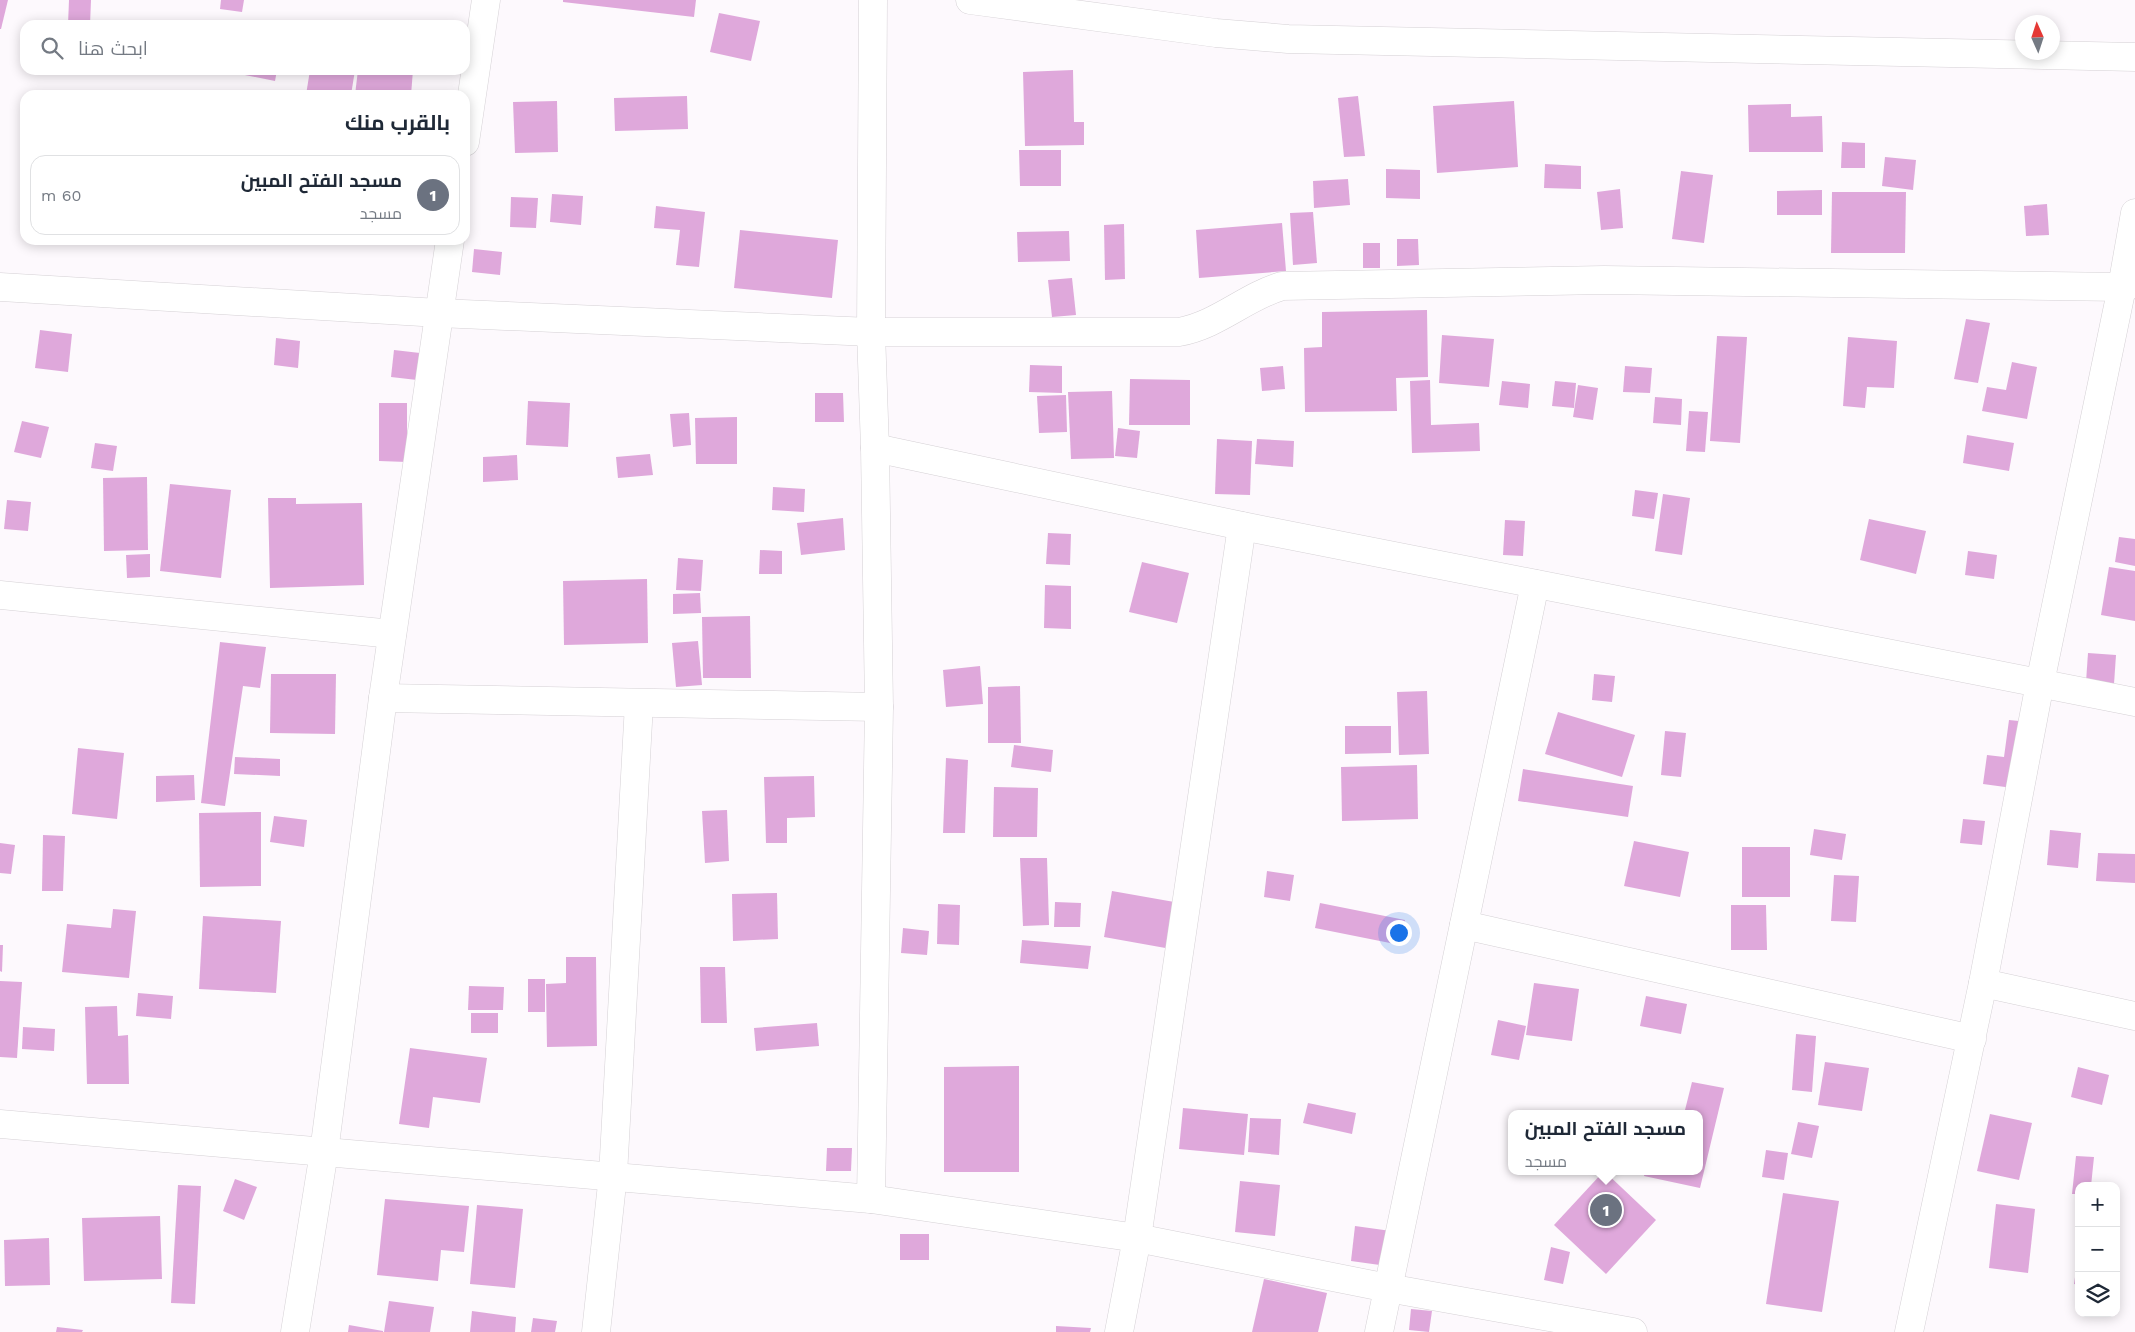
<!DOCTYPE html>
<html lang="ar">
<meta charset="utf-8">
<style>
body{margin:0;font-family:"Work Sans",Cairo,sans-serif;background:#f6f6f7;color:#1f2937;direction:rtl}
.controls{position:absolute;right:15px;bottom:15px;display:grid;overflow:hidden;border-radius:10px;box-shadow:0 2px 12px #0003}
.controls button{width:45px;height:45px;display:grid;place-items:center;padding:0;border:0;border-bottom:1px solid #e0e1e3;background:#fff;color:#1f2937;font:25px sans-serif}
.compass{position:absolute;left:2015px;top:15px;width:45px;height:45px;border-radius:50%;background:#fff;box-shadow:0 2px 12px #0003;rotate:357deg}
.you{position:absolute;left:1398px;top:932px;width:18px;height:18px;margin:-12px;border:4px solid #fff;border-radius:50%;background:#1a73e8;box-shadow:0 0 0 8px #1a73e833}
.badge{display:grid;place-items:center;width:32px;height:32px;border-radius:50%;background:#236759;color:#fff;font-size:16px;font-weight:700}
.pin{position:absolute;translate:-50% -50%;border:2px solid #fff;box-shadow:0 1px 5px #0006}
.popup{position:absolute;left:1508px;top:1110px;width:195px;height:65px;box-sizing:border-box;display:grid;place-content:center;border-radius:10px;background:#fff;filter:drop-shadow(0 1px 4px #0005);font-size:16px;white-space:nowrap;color:#747a83}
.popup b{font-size:19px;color:#1f2937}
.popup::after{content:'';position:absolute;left:50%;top:100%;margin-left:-10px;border:10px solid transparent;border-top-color:#fff}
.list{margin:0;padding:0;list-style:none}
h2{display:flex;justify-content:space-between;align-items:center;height:65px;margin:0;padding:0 20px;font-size:21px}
h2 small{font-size:16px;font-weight:400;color:#747a83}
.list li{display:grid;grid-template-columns:32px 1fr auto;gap:15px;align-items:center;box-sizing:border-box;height:80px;margin:0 10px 10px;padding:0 10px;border:1px solid #e0e1e3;border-radius:15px}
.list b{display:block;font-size:19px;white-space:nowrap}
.list p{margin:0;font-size:16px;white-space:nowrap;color:#747a83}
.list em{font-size:16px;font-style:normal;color:#747a83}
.icon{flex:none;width:28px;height:28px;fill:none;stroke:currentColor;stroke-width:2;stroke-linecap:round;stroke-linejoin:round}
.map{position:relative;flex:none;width:2135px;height:1332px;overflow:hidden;direction:ltr}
.search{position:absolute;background:#fff;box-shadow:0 2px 12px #0003;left:20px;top:20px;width:450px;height:55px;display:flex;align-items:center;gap:12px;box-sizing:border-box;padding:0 18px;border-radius:15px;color:#747a83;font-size:19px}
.panel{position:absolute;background:#fff;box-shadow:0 2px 12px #0003;left:20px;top:90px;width:450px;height:155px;border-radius:15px;direction:rtl}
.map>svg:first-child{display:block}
</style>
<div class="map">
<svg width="2135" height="1332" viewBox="0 0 2135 1332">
<rect width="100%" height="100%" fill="#fdf9fd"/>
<!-- building -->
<g fill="#dfa8db">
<polygon points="0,0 8,0 1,29 0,29"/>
<polygon points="69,0 91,0 90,25 68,25"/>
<polygon points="221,0 244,0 242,12 220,9"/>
<polygon points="563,0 696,0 694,17 563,2"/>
<polygon points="719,13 760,21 751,61 710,52"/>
<polygon points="236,70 277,70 275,81 235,73"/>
<polygon points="310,70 355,70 351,95 306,95"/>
<polygon points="358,70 413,70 411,95 355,95"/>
<polygon points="1073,70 1074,122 1084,122 1084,145 1025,146 1023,72"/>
<polygon points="687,96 688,129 615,131 614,98"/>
<polygon points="1358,96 1365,156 1344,157 1338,98"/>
<polygon points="557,101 558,152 515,153 513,102"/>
<polygon points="1514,101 1518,167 1437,173 1433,106"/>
<polygon points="1791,104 1791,117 1822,116 1823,152 1749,152 1748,105"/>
<polygon points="1842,142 1865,143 1865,168 1841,168"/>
<polygon points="1019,150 1061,150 1061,186 1020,186"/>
<polygon points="1885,157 1916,160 1913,190 1882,186"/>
<polygon points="1545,164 1581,166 1581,189 1544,188"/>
<polygon points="1386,169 1420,170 1420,199 1386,198"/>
<polygon points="1681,171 1713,175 1704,243 1672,239"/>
<polygon points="1348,179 1350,205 1314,208 1313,181"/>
<polygon points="1620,189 1623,228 1601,230 1597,192"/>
<polygon points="1822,190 1822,215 1777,215 1777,191"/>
<polygon points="1832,192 1906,192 1905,253 1831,253"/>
<polygon points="552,194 583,196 581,225 550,222"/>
<polygon points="511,197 538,198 536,228 510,227"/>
<polygon points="2047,204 2049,235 2026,236 2024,206"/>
<polygon points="656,206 705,212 699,267 676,265 680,230 654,228"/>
<polygon points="1313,212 1317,263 1293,265 1290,213"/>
<polygon points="1282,223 1286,271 1199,278 1196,230"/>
<polygon points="1124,224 1125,279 1105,280 1104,225"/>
<polygon points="740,230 838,240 832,298 734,288"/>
<polygon points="1069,231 1070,261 1018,262 1017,232"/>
<polygon points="1397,239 1418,239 1419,265 1397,266"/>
<rect x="1363" y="243" width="17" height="25"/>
<polygon points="474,249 502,252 500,275 472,272"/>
<polygon points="1072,278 1076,315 1052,317 1048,280"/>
<polygon points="1427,310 1428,377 1396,378 1397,411 1305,412 1304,348 1322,347 1322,312"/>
<polygon points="1966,319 1990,323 1978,383 1954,379"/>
<polygon points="40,330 72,334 68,372 35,368"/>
<polygon points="1442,335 1494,339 1489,387 1439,383"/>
<polygon points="1717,336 1747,337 1740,443 1710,441"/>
<polygon points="1848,337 1897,341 1894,388 1867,387 1865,408 1843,406"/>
<polygon points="276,338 300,341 298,368 274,365"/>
<polygon points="394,350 420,353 417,380 391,377"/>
<polygon points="2012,362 2037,367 2027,419 1982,411 1987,387 2006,390"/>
<polygon points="1030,365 1062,366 1062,393 1029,392"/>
<polygon points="1283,366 1285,389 1262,391 1260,368"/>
<polygon points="1625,366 1652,368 1650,393 1623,392"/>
<polygon points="1130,379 1190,380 1190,425 1129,425"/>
<polygon points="1430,380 1431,425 1479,423 1480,451 1412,453 1410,381"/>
<polygon points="1502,381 1530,384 1528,408 1499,405"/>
<polygon points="1555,381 1576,383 1574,408 1552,406"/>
<polygon points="1578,385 1598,388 1593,420 1573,417"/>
<polygon points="1112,391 1114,458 1071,459 1068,392"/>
<polygon points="815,393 843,393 844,422 815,422"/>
<polygon points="1066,395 1067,432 1039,433 1037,396"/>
<polygon points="1655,397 1682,399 1681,425 1653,423"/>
<polygon points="528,401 570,403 568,447 526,445"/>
<polygon points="379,403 407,403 407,462 379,461"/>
<polygon points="1689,411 1708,412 1705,452 1686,451"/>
<polygon points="689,413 691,445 673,447 670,414"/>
<polygon points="737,417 737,464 696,464 695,418"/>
<polygon points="22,421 49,427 41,458 14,452"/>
<polygon points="1118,428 1140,431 1137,458 1115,456"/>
<polygon points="1967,435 2014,443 2009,471 1963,463"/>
<polygon points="1217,439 1252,441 1250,495 1215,494"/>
<polygon points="1257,439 1294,441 1293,467 1255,464"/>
<polygon points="95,443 117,446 113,471 91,468"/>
<polygon points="650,454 653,475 618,478 616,457"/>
<polygon points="517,455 518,480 483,482 483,457"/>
<polygon points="147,477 148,550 104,551 103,478"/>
<polygon points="170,484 231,490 221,578 160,571"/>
<polygon points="773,487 805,489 804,512 772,510"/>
<polygon points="1635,490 1658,493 1654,519 1632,516"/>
<polygon points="1663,494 1690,498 1682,555 1655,551"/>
<polygon points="268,498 296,498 296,504 362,503 364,585 270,588"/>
<polygon points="7,500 31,502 28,531 4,529"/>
<polygon points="843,518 845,550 801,555 797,523"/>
<polygon points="1869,519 1926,531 1916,574 1860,560"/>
<polygon points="1505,520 1525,521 1523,556 1503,555"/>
<polygon points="1048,533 1071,534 1070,565 1046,564"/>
<polygon points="2119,537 2135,539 2135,566 2115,562"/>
<polygon points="760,550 782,551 782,574 759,574"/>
<polygon points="1968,551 1997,555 1994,579 1965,575"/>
<polygon points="150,554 150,577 127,578 126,555"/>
<polygon points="678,558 703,560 701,591 676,590"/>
<polygon points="1142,562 1189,573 1177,623 1129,612"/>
<polygon points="2109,567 2135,571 2135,621 2101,615"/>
<polygon points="647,579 648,643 564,645 563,581"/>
<polygon points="1045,585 1071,586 1071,629 1044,628"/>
<polygon points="700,593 701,613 673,614 673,594"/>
<polygon points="750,616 751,678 703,678 702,617"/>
<polygon points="698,641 702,685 676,687 672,643"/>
<polygon points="220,642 266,647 260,688 243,686 225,806 201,803"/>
<polygon points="2088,653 2116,655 2114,684 2086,682"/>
<polygon points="980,666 983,704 946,707 943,670"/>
<polygon points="271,674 336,674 335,734 270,733"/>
<polygon points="1594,674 1615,676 1612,702 1592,700"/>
<polygon points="1020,686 1021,743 988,743 988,687"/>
<polygon points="1427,691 1429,754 1399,755 1397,692"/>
<polygon points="1558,712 1635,735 1622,777 1545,754"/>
<polygon points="2009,720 2029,722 2020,789 1983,784 1987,755 2004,757"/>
<polygon points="1345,726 1391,726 1391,753 1345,754"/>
<polygon points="1665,731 1686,733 1681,777 1661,775"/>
<polygon points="1014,745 1053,750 1051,772 1011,767"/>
<polygon points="78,748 124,753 117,819 72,814"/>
<polygon points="235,757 280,759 280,776 234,774"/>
<polygon points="946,758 968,760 965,833 943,833"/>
<polygon points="1417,765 1418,819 1342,821 1341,767"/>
<polygon points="1523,769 1633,786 1628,817 1518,801"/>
<polygon points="194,775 195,800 156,802 156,776"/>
<polygon points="814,776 815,817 787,818 787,843 766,843 764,777"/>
<polygon points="994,787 1038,788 1037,837 993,837"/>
<polygon points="727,810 729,861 705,863 702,811"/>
<polygon points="261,812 261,886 200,887 199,813"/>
<polygon points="274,816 307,820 304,847 270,842"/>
<polygon points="1963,819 1985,821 1982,845 1960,843"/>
<polygon points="1814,829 1846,834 1842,860 1810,855"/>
<polygon points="2050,830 2081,833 2078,868 2047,865"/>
<polygon points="43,835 65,836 63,891 42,891"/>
<polygon points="1634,841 1689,852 1680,897 1624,886"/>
<polygon points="0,843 15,845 11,874 0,873"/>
<rect x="1742" y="847" width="48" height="50"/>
<polygon points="2098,853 2135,854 2135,883 2096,881"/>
<polygon points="1020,858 1047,858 1049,925 1023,926"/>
<polygon points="1267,871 1294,875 1290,901 1264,897"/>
<polygon points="1834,875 1859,876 1856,922 1831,921"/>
<polygon points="1112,891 1180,903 1171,949 1104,937"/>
<polygon points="777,893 778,939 733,941 732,894"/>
<polygon points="1055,902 1081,903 1080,927 1054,927"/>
<polygon points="1320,903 1405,920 1400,945 1315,928"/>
<polygon points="938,904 960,905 959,945 937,944"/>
<polygon points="1731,905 1766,905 1767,950 1731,950"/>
<polygon points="113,909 136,911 129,978 62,972 67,924 111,928"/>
<polygon points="203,916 281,921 276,993 199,989"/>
<polygon points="903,928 929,931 927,955 901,953"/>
<polygon points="1022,940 1091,946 1088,969 1020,963"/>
<polygon points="0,945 3,945 2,972 0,971"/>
<polygon points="566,957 596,957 597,1046 547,1047 546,984 566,983"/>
<polygon points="700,967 725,967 727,1023 701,1023"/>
<rect x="528" y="979" width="17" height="33"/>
<polygon points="0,981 22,982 17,1058 0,1057"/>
<polygon points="1534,983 1579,989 1572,1041 1526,1035"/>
<polygon points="469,986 504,987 503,1010 468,1010"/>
<polygon points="138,993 173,996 171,1019 136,1016"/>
<polygon points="1646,996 1687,1004 1681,1034 1640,1026"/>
<polygon points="117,1006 118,1036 128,1035 129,1084 87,1084 85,1007"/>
<rect x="471" y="1013" width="27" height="20"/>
<polygon points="1498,1020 1526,1026 1519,1060 1491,1055"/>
<polygon points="817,1023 819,1046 756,1051 754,1028"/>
<polygon points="23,1027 55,1029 54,1051 22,1049"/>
<polygon points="1796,1034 1816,1036 1812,1092 1792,1090"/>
<polygon points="410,1048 487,1058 480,1103 433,1097 429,1128 399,1124"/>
<polygon points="1825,1062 1869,1068 1862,1111 1818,1105"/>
<polygon points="1019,1066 1019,1172 944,1172 944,1067"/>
<polygon points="2078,1067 2109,1075 2102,1105 2071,1097"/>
<polygon points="1692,1082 1724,1088 1700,1188 1644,1176 1645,1171 1700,1171 1700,1114 1684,1114"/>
<polygon points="1308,1103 1356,1113 1352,1134 1303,1123"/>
<polygon points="1183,1108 1248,1114 1244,1155 1179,1149"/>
<polygon points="1990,1114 2032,1123 2019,1180 1977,1171"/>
<polygon points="1250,1118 1281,1119 1279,1155 1248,1152"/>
<polygon points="1798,1122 1819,1126 1812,1158 1791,1154"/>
<polygon points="827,1148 852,1148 851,1171 826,1171"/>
<polygon points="1766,1150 1788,1153 1784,1180 1762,1177"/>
<polygon points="2076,1156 2094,1157 2091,1186 2079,1186 2079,1194 2072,1194"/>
<polygon points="1604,1171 1656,1220 1606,1274 1554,1225"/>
<polygon points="235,1179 257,1187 244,1220 223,1211"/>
<polygon points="1240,1181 1280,1185 1275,1236 1235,1232"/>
<polygon points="178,1185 201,1186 195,1304 171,1303"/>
<polygon points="1783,1193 1839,1201 1822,1312 1766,1304"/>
<polygon points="385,1199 469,1206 464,1252 441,1250 438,1281 377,1275"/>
<polygon points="1996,1204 2035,1209 2028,1273 1989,1268"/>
<polygon points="477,1205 523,1209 515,1288 470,1284"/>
<polygon points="160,1216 162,1279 84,1281 82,1218"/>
<polygon points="1355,1226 1391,1231 1387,1266 1351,1261"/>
<rect x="900" y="1234" width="29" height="26"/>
<polygon points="49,1238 50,1285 5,1286 4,1240"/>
<polygon points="1551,1247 1570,1252 1563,1284 1544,1280"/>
<polygon points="2077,1264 2079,1265 2079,1285 2074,1284"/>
<polygon points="1264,1279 1327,1293 1318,1332 1252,1332"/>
<polygon points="389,1301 434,1307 430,1332 384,1332"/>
<polygon points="1411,1309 1432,1311 1429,1332 1409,1330"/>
<polygon points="472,1311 516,1317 515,1332 470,1332"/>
<polygon points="533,1318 557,1321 555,1332 531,1332"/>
<polygon points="349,1325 383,1331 383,1332 348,1332"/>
<polygon points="1056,1326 1091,1328 1090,1332 1056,1332"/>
<polygon points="57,1327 83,1330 82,1332 56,1332"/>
</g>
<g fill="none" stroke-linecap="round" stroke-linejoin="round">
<defs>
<g id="street">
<polyline points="970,0 1216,33 1288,39 2135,57"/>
<polyline points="465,142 486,0"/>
<path d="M0 287 439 313 871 332H1179C1218 325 1245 297 1282 286L1604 280 2122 287 2135 284"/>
<polyline points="875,448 1242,526 2135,702"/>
<polyline points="0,595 392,634"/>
<polyline points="383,698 879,707"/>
<polyline points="1464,925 1972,1039"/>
<polyline points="1983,983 2135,1016"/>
<polyline points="0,1124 871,1199 1137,1238 1388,1288 1633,1332"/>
<polyline points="871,1199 879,707 875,448 871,332 873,0"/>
<polyline points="295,1332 324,1152 383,698 450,240"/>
<polyline points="596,1332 613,1175 639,704"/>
<polyline points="1119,1332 1137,1238 1242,526"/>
<polyline points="1379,1332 1535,584"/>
<polyline points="1909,1332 1983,983 2040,683 2122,287 2135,213"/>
</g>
</defs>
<!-- street casing -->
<use href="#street" stroke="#d5d1d5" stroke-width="29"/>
<!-- street -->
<use href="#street" stroke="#fff" stroke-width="28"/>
</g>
</svg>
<div class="controls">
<button>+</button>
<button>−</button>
<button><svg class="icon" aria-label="layers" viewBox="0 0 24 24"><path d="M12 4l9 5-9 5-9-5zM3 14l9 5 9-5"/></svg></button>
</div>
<svg class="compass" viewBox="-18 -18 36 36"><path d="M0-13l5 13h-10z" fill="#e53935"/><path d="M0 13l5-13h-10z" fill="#747a83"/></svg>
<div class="you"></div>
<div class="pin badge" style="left:1606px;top:1210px;background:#6b7280">1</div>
<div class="popup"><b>مسجد الفتح المبين</b>مسجد</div>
<div class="search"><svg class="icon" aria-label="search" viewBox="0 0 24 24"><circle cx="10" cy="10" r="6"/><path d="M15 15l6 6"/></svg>ابحث هنا</div>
<section class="panel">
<h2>بالقرب منك<small></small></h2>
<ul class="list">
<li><span class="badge" style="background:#6b7280">1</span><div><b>مسجد الفتح المبين</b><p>مسجد</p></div><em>60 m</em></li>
</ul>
</section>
</div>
